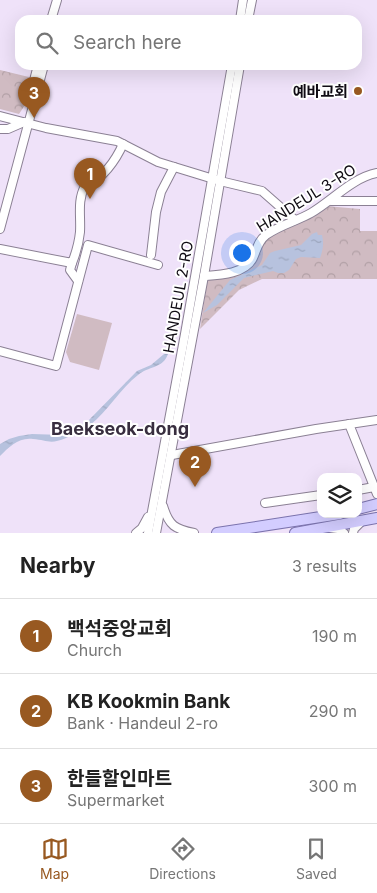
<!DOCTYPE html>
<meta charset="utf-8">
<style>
body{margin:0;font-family:Inter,"Noto Sans KR",sans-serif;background:#f6f6f6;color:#222}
.controls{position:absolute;right:15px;bottom:15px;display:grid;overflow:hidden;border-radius:10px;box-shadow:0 5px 20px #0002}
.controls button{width:45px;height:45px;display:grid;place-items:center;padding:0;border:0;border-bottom:1px solid #e0e0e0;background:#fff;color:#222;font:25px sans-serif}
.you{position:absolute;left:241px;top:252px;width:18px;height:18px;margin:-12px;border:4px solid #fff;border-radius:50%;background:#1a73e8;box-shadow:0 0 0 8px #1a73e833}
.badge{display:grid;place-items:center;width:32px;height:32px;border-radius:50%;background:#985921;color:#fff;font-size:16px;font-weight:700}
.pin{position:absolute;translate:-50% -41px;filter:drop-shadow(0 1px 2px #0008)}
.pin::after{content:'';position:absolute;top:26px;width:18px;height:15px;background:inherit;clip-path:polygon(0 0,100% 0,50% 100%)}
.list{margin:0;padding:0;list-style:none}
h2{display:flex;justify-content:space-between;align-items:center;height:65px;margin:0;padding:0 20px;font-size:21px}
h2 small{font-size:16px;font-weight:400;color:#767676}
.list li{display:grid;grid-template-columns:32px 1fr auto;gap:15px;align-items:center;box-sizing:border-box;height:75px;padding:0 20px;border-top:1px solid #e0e0e0}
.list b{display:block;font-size:19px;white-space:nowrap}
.list p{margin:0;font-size:16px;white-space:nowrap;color:#767676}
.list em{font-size:16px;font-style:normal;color:#767676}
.icon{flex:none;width:28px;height:28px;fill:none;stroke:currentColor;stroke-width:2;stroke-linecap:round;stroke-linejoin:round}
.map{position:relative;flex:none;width:377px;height:533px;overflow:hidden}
.search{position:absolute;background:#fff;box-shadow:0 5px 20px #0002;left:15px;right:15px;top:15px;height:55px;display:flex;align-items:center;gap:12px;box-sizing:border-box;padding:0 18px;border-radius:15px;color:#767676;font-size:19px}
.sheet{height:290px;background:#fff}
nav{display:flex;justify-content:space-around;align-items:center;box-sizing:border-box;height:70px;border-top:1px solid #e0e0e0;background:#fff;font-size:14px;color:#767676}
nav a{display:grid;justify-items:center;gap:2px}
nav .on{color:#985921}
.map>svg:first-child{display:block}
</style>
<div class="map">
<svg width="377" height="533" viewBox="0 0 377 533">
<defs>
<pattern id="forest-crowns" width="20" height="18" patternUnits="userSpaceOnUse" patternTransform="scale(1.25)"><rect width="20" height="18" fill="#d0bbc2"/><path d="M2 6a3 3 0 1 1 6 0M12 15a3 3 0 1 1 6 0" fill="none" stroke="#b2a0a6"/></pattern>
<pattern id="water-ripples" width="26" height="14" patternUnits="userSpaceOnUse" patternTransform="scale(1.25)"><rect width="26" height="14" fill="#b7c2de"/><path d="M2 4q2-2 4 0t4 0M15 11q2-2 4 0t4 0" fill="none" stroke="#9ca6be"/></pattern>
</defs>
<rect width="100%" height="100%" fill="#efe2f9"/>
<!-- grass -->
<polygon fill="#d0bbc2" points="77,314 112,323 99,370 70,362 66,352"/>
<!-- forest -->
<g fill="url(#forest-crowns)">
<polygon points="0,70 33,78 27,102 19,114 0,109"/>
<polygon points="326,206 360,209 360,231 377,231 377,279 262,279 239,290 200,329 207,283 209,280 246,269 254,263 261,246 271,235"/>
</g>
<!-- water -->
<g fill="url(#water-ripples)">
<path d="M317 232 318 235H322C324 243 323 250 320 258L301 257 296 259 289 270 284 273H278L273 271 244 278 217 305 203 313 230 280 262 265 270 253 275 251 301 245 312 234Z"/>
<path d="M164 354H168C163 369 148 366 138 375 120 389 108 411 90 425 83 430 74 434 66 438 50 445 47 440 33 439 19 437 9 447 0 456V444L9 439 19 436 32 434 63 435 88 421 137 371 151 365Z"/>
</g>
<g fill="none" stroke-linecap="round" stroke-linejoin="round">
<defs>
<g id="minor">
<polyline points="51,20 57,0"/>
<polyline points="240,20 243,0"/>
<polyline points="248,20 252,0"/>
<polyline points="31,92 38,65"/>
<polyline points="0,116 46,128 117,141 158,162 220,181 262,191 295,220"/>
<polyline points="0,129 8,129 24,122"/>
<polyline points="331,201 377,201"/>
<polyline points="0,229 44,65"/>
<path d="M0 249 72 263C76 253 79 242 80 232 81 215 77 201 85 186 102 180 116 160 123 144"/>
<polyline points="151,255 156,212 161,192 174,167"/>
<polyline points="72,263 70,270 78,281"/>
<path d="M204 276C220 275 245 274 253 258 257 249 258 241 266 235 280 225 297 221 311 213 333 200 352 178 377 173"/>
<polyline points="0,351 56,366 88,245 158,265"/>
<polyline points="349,424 377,494"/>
<polyline points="172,455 316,429 377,420"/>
<polyline points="358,490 374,487"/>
<polyline points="265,503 321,495"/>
<path d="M163 506C169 526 175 529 194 533"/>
<polyline points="330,528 338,529 344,533"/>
<polyline points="136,533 142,528 148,517"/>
<polyline points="148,533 185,334 232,65"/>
<polyline points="156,533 204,276 240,65"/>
<polyline points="353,533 354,529 362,521"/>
</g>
<g id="major">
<polyline points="358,509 377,504"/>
<polyline points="217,533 340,514"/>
<polyline points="295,533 377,518"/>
</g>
</defs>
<!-- minor casing -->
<use href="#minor" stroke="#8b8094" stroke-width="10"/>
<!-- major casing -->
<use href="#major" stroke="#7b73ad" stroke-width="12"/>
<!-- minor -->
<use href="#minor" stroke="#fff" stroke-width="8"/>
<!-- major -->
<use href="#major" stroke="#d3cdff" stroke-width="10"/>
</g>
<!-- markers -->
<circle fill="#985921" stroke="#fff" stroke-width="2" cx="358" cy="91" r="5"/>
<g text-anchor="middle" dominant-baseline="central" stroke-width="4" stroke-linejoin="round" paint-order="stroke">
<!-- poi labels -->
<g font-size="15" font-weight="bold" fill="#100c14" stroke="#fff" text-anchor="end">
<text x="348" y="91">예바교회</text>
</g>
<!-- street labels -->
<g font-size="15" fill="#100c14" stroke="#fff">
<text transform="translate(306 198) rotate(-32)">HANDEUL 3-RO</text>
<text transform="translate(178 297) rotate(-80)">HANDEUL 2-RO</text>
</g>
<!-- quarter labels -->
<g font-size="18" font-weight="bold" fill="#382e3f" stroke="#fff">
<text x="120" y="428">Baekseok-dong</text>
</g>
</g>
</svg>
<div class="controls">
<button><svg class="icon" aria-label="layers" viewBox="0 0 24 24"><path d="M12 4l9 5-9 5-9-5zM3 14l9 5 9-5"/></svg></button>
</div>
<div class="you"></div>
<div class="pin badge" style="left:90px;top:199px">1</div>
<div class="pin badge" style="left:195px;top:487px">2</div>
<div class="pin badge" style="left:34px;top:118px">3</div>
<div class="search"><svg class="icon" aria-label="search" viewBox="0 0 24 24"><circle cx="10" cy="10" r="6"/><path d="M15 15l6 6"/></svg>Search here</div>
</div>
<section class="sheet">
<h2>Nearby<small>3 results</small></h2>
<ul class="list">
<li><span class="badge">1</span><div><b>백석중앙교회</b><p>Church</p></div><em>190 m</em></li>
<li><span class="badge">2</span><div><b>KB Kookmin Bank</b><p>Bank · Handeul 2-ro</p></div><em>290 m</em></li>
<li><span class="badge">3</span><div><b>한들할인마트</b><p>Supermarket</p></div><em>300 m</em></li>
</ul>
</section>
<nav>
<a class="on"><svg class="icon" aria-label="map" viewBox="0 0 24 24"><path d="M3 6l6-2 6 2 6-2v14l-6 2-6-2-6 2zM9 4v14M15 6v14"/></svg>Map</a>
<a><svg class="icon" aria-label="directions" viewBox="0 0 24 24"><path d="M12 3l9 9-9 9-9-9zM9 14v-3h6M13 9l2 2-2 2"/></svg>Directions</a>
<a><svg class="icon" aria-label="saved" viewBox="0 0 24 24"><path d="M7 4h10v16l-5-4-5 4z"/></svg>Saved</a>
</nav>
